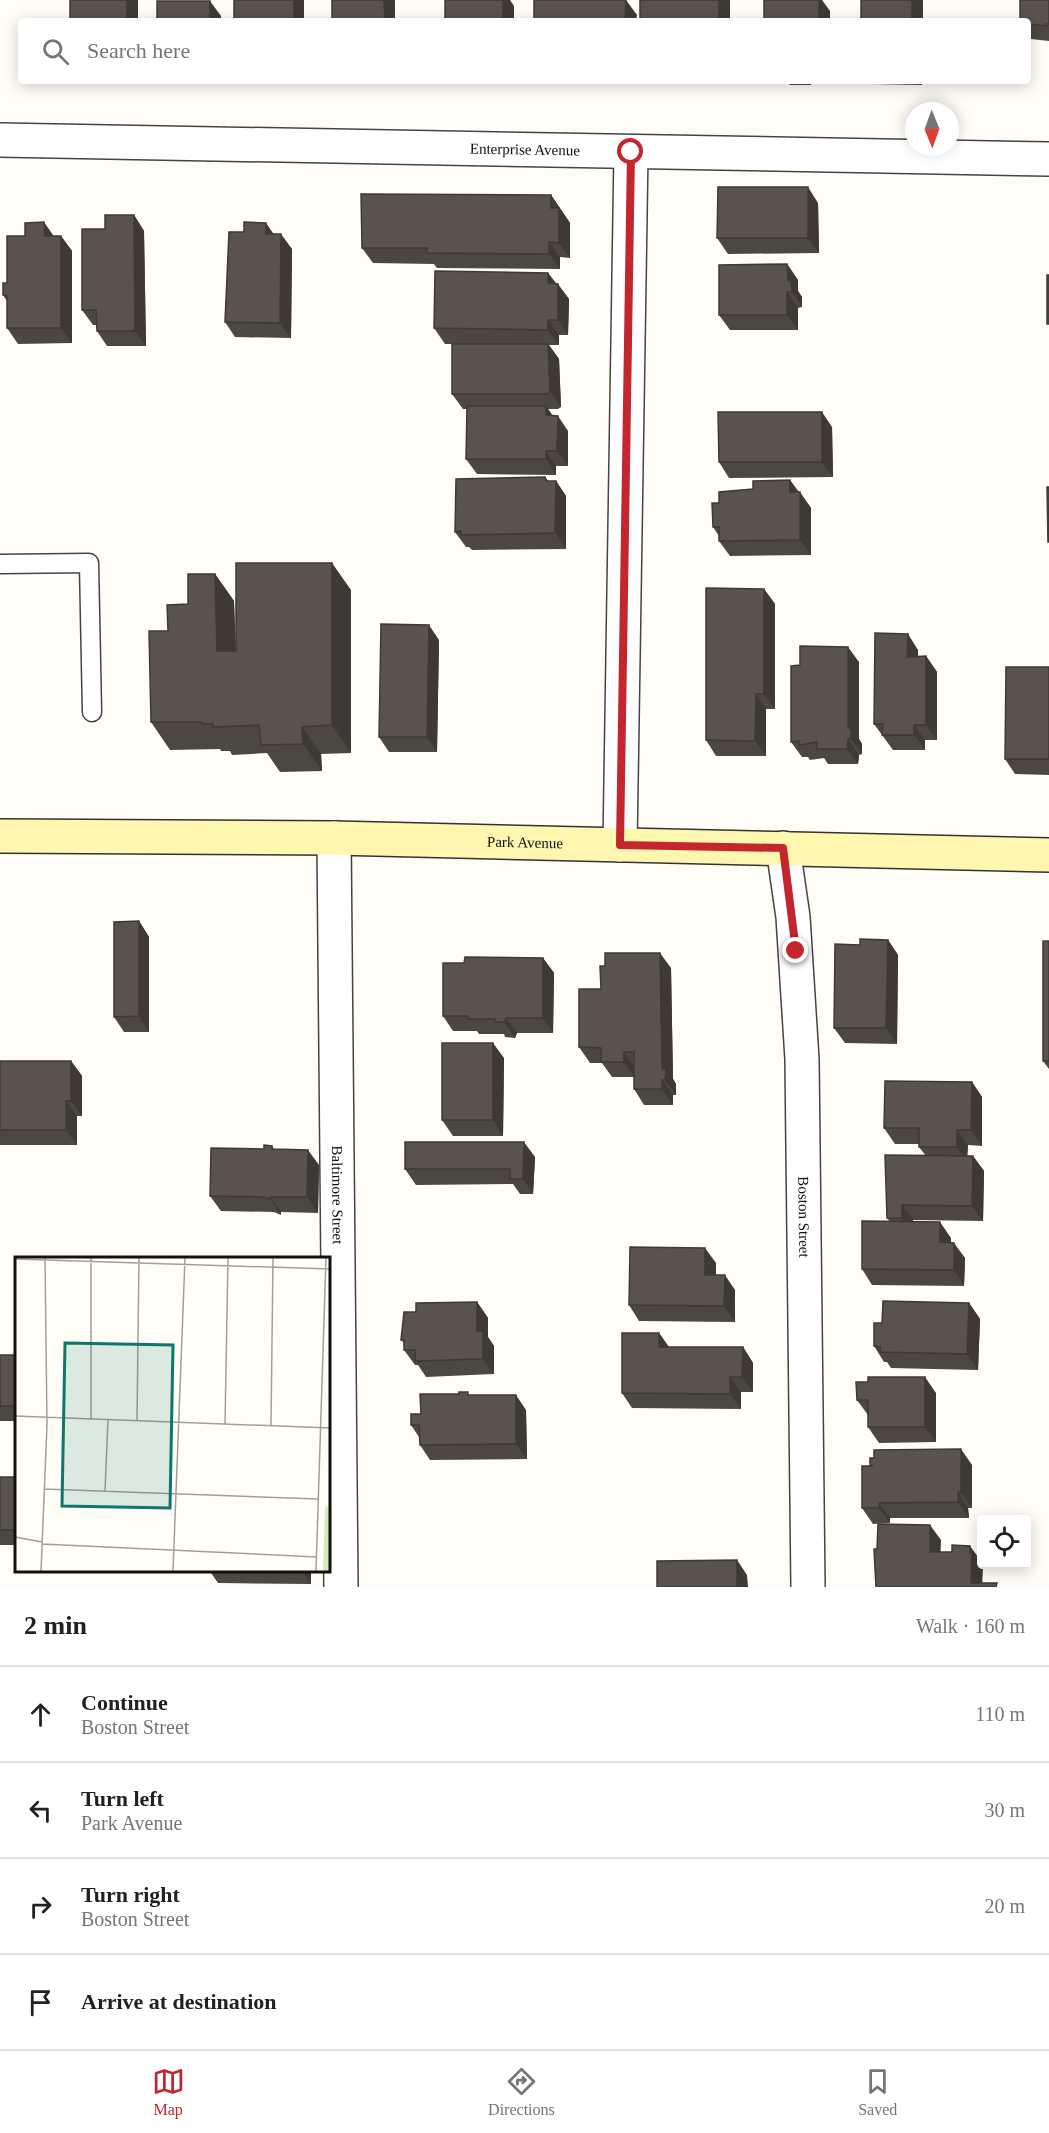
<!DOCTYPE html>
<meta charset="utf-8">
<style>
body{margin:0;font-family:Georgia,serif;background:#f2f2f2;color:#202124}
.controls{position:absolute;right:18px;bottom:18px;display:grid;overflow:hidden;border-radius:6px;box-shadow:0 3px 15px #0003}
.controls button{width:54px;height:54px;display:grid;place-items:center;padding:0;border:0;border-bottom:2px solid #e0e0e0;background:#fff;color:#202124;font:30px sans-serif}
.compass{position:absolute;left:905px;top:102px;width:54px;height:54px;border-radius:50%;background:#fff;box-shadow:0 3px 15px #0003;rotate:179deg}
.stop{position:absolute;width:18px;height:18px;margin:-14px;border:4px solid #c4262e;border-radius:50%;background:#fff}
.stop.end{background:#c4262e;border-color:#fff;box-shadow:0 2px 6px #0008}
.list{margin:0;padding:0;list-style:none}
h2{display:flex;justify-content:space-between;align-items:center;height:78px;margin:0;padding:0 24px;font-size:26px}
h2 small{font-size:20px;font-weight:400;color:#757577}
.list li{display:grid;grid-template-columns:39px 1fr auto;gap:18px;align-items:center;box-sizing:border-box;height:96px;padding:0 24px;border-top:2px solid #e0e0e0}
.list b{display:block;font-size:22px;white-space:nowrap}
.list p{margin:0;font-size:20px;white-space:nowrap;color:#757577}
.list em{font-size:20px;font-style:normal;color:#757577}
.icon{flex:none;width:33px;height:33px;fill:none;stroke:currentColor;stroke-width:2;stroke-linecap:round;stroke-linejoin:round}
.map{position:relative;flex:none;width:1049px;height:1587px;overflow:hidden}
.search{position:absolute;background:#fff;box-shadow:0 3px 15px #0003;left:18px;right:18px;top:18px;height:66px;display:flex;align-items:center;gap:15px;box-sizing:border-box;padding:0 21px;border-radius:6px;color:#757577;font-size:22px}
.sheet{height:462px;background:#fff}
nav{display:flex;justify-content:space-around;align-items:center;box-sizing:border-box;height:84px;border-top:2px solid #e0e0e0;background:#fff;font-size:16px;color:#757577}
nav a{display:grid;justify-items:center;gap:3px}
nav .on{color:#c4262e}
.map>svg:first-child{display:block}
</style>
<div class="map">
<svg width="1049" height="1587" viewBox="0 0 1049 1587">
<rect width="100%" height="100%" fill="#fffdf5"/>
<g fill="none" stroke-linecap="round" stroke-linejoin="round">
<defs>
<polyline id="lane" points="0,564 89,563 92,712"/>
<g id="street">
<path id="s1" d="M0 140 1049 159"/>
<path id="s2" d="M334 838 341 1587"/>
<polyline points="620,845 631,152"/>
<path id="s3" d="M783 848 793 917 802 1059 808 1587"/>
</g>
<g id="secondary">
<path id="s4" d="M0 836 334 838 1049 855"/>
</g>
</defs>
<!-- lane casing -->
<use href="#lane" stroke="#444" stroke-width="21"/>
<!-- street casing -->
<use href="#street" stroke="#444" stroke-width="36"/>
<!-- secondary casing -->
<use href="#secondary" stroke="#333" stroke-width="36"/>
<!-- lane -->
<use href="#lane" stroke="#fff" stroke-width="18"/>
<!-- street -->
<use href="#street" stroke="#fff" stroke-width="33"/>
<!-- secondary -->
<use href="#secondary" stroke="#fff6b0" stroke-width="33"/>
</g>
<!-- wall -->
<g fill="#4d4742">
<polygon points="1049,0 1049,41 1031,39 1028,35 1028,21"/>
<polygon points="787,81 811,81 811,85 790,85"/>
<polygon points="869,81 922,81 922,85 871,84"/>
<polygon points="551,195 570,223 570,258 560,257 560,269 437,268 434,264 373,263 362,248"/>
<polygon points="818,203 819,253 728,254 717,238"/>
<polygon points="134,215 144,231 146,346 107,346 97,331 96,325 93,325 82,310 105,229"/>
<polygon points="273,234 292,249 291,338 235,337 225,322"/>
<polygon points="54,236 61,236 72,251 72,343 18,344 7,328 7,301 3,295 7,283"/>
<polygon points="787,264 798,280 798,291 802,297 802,307 798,308 798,330 730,330 719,315"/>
<polygon points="548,273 569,299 568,335 559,335 559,345 549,345 559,359 561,407 558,409 548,409 552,415 568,431 568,466 556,466 556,475 477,474 466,459 467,409 463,409 452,394 452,344 445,344 434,328"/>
<polygon points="832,427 833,477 729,478 719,462"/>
<polygon points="545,477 548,481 556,481 566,496 566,549 472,550 469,547 466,547 455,532"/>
<polygon points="790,480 811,508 811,555 730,556 719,541 719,536 713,527 719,503 753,489"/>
<polygon points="215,574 234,601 236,651 351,590 351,753 321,754 322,771 280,772 267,753 232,755 230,751 221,751 220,749 170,750 151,722 168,631 188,604"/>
<polygon points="764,589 775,604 775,709 766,709 766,756 716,756 706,740"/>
<polygon points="439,640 437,752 389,752 379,737"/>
<polygon points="918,650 918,657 926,656 937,672 937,740 925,740 925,750 893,750 874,724"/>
<polygon points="859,662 859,739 862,744 862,754 859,755 858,764 828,764 824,758 810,760 808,757 802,757 791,742"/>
<polygon points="1049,667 1049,775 1015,774 1005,759"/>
<polygon points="139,921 149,937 149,1032 124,1032 114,1017"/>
<polygon points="888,940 898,955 897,1044 845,1043 834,1028 860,945"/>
<polygon points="1049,941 1049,1069 1043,1061"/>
<polygon points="543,958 554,973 553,1033 517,1033 515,1038 505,1037 504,1034 479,1034 477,1031 453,1031 443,1016 464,963"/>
<polygon points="671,968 673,1079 676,1084 676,1095 673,1095 673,1105 644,1105 634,1089 634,1077 612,1077 602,1063 590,1063 579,1047 601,989"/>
<polygon points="504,1058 503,1136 453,1136 442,1120"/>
<polygon points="0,1061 71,1061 82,1076 82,1116 77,1116 77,1145 0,1145"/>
<polygon points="972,1082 982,1097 982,1146 968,1145 967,1156 973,1156 984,1171 983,1221 913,1220 913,1222 951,1238 951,1242 965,1258 964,1286 872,1285 862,1269 890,1222 887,1218 926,1156 919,1147 919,1144 895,1144 884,1128"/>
<polygon points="272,1146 274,1149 319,1165 318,1213 281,1212 281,1215 274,1212 221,1211 210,1196 264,1149"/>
<polygon points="535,1157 533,1194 520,1194 513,1184 416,1185 405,1169"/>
<polygon points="716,1263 716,1275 735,1290 735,1322 639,1321 629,1305"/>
<polygon points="477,1302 488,1318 488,1337 494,1346 494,1374 426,1377 418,1365 415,1365 404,1350 404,1343 401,1340 416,1312"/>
<polygon points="969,1303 980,1319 978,1370 891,1368 887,1362 884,1362 874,1346 882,1323"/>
<polygon points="659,1333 669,1347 743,1347 753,1363 753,1392 741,1392 741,1409 632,1408 622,1393"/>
<rect x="0" y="1355" width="16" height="66"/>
<polygon points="936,1393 936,1442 879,1443 868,1427 868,1415 857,1400"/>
<polygon points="471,1395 526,1410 527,1459 430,1460 420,1445 419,1437 411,1425 421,1414"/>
<polygon points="870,1465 972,1465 972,1508 968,1508 969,1518 890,1518 890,1523 873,1524 862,1508 871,1466"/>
<rect x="0" y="1477" width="16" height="68"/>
<polygon points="209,1570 311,1570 311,1584 218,1583"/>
</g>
<!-- shaded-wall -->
<g fill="#3f3936">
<rect x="127" y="0" width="11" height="21"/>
<rect x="294" y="0" width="10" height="21"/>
<polygon points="384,0 395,0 395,21 385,21"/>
<polygon points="503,0 510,0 514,6 514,21 503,21"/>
<polygon points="626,0 637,15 636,21 625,21"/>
<rect x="719" y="0" width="11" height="21"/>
<polygon points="819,0 822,0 830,11 830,21 819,21"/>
<rect x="912" y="0" width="11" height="21"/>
<polygon points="210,1 221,16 221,21 210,21"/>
<polygon points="808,187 818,203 819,253 808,238"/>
<polygon points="551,195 570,223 570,258 559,243 551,208"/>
<polygon points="134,215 144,231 146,346 135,331"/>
<polygon points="44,222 55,238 45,236"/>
<polygon points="266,223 277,239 266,234"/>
<polygon points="281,234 292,249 291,338 280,323"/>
<polygon points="61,236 72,251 72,343 61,328"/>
<polygon points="549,242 560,257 560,269 549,254"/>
<polygon points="787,264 798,280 798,291 802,297 802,307 792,292 788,281"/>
<polygon points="548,273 558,287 558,284 569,299 568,335 558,320 548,283"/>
<polygon points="787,292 798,308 798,330 787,315"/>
<polygon points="548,320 559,335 559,345 548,330"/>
<polygon points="548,344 559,359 561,407 550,391"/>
<polygon points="546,406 557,422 546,415"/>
<polygon points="822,412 832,427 833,477 822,462"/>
<polygon points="558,416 568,431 568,466 557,451"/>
<polygon points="546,451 556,466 556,475 546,459"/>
<polygon points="545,477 556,491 556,481 566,496 566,549 555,533"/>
<polygon points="790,480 800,495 800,492 811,508 811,555 800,540 790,492"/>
<polygon points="332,563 351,590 351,753 332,725"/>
<polygon points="215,574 234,601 236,678 217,651"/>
<polygon points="764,589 775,604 775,709 764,694"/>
<polygon points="429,625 439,640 437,752 427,737"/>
<polygon points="908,634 918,650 918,672 907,657"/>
<polygon points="848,647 859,662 859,739 862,744 862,754 851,739 848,728"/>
<polygon points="926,656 937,672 937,740 926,725"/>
<polygon points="756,694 766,709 766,756 755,741"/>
<polygon points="914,725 925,740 925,750 914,735"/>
<polygon points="302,727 321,754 322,771 303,744"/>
<polygon points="848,739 859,755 858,764 847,749"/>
<polygon points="139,921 149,937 149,1032 139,1016"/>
<polygon points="888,940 898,955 897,1044 886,1028"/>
<polygon points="660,953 671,968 673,1079 676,1084 676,1095 665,1080 662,1069"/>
<polygon points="543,958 554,973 553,1033 543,1018"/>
<polygon points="506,1018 517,1033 515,1038 504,1022"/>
<polygon points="493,1043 504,1058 503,1136 493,1120"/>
<polygon points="624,1052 634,1067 634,1077 624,1062"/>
<polygon points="71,1061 82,1076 82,1116 71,1101"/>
<polygon points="662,1080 673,1095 673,1105 662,1089"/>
<polygon points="972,1082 982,1097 982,1146 971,1130"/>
<polygon points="66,1101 77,1116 77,1145 66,1130"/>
<polygon points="957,1130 968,1145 967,1162 957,1147"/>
<polygon points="524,1142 535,1157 533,1194 523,1179"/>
<polygon points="308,1150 319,1165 318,1213 307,1197"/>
<polygon points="973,1156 984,1171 983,1221 972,1206"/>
<polygon points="270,1197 281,1212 281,1215 270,1199"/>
<polygon points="902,1205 913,1220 913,1234 902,1218"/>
<polygon points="940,1222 951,1238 951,1257 940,1242"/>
<polygon points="954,1243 965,1258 964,1286 954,1270"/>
<polygon points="705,1248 716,1263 716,1290 705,1275"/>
<polygon points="725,1275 735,1290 735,1322 724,1306"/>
<polygon points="477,1302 488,1318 488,1337 494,1346 494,1374 483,1359 477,1331"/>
<polygon points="969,1303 980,1319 978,1370 967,1354"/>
<polygon points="659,1333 670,1349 659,1347"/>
<polygon points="743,1347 753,1363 753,1392 742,1377"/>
<polygon points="730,1377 741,1392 741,1409 730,1394"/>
<polygon points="925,1377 936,1393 936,1442 925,1427"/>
<polygon points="516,1395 526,1410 527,1459 516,1444"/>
<polygon points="961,1449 972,1465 972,1508 961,1493"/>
<polygon points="958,1492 968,1508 969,1518 958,1502"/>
<polygon points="879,1503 890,1518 890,1523 879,1508"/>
<polygon points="930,1525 941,1540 940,1567 930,1552"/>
<polygon points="970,1546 981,1561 981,1565 983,1568 982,1587 971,1583"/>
<polygon points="737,1560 747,1575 748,1587 737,1587"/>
<polygon points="301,1570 311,1570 311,1584"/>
</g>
<!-- building -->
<g fill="#5a524d" stroke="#3f3936" stroke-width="1.5">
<rect x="70" y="0" width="57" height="21"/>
<rect x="234" y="0" width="60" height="21"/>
<polygon points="332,0 384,0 385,21 332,21"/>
<rect x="445" y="0" width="58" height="21"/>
<polygon points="534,0 626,0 625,21 534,21"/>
<rect x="640" y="0" width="79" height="21"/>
<rect x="764" y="0" width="55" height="21"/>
<rect x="861" y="0" width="51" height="21"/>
<polygon points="1020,0 1049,0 1049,24 1046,24 1046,26 1028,24 1028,21 1020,21"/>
<rect x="157" y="1" width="53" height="20"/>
<polygon points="718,187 808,187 808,238 717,238"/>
<polygon points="361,194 551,195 551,208 559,208 559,243 549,242 549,254 427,253 427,248 362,248"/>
<polygon points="105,215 134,215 135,331 97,331 96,310 82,310 82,229 105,229"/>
<polygon points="44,222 45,236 61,236 61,328 7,328 7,296 3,295 3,283 7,283 7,236 25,236 25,223"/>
<polygon points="244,222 266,223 266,234 281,234 280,323 225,322 229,232 244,232"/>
<polygon points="787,264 788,281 791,281 792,292 787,292 787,315 719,315 719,265"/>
<polygon points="435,271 548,273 548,283 558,284 558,320 548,320 548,330 434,328"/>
<rect x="1047" y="275" width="2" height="49"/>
<polygon points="452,344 548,344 550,391 547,394 452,394"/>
<polygon points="467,406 546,406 546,415 558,416 557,451 546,451 546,459 466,459"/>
<polygon points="718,412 822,412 822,462 719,462"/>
<polygon points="545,477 546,481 556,481 555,533 461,535 461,531 455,532 456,479"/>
<polygon points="790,480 790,492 800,492 800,540 719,541 719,527 713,527 712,503 719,503 719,492 753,489 753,481"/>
<polygon points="1047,487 1049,487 1049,542 1048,542"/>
<polygon points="236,563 332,563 332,725 302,727 303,744 261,745 259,725 213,727 213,724 202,724 202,722 151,722 149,631 168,631 167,605 188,604 188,574 215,574 217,651 236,651"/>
<polygon points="706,588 764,589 764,694 756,694 755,741 706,740"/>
<polygon points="381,624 429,625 427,737 379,737"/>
<polygon points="875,633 908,634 907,657 926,656 926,725 914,725 914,735 882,735 883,724 874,724"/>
<polygon points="800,646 848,647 848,728 851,728 851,739 848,739 847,749 817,749 817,742 800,745 799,741 791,742 791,666 800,665"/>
<polygon points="1006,667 1049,667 1049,759 1005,759"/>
<polygon points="139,921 139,1016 114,1017 114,922"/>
<polygon points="860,939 888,940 886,1028 834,1028 835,944 860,945"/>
<rect x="1043" y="941" width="6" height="120"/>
<polygon points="605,953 660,953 662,1069 666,1069 665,1080 662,1080 662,1089 634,1089 634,1052 624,1052 624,1062 601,1062 601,1048 579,1047 579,989 601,989 600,966 605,966"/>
<polygon points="465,957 543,958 543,1018 506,1018 504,1022 495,1022 495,1019 468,1019 468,1016 443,1016 443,963 464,963"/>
<rect x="442" y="1043" width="51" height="77"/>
<polygon points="0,1061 71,1061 71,1101 66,1101 66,1130 0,1130"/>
<polygon points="885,1081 972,1082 971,1130 957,1130 957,1147 919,1147 919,1128 884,1128"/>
<polygon points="405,1142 524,1142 523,1179 510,1179 510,1169 405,1169"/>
<polygon points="264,1145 272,1146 272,1149 308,1150 307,1197 270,1197 270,1199 263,1197 210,1196 211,1148 264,1149"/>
<polygon points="885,1155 973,1156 972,1206 902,1205 902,1218 887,1218"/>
<polygon points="862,1221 940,1222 940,1242 954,1243 954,1270 862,1269"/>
<polygon points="630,1247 705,1248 705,1275 725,1275 724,1306 629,1305"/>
<polygon points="883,1301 969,1303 967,1354 880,1352 880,1347 874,1346 874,1323 882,1323"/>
<polygon points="477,1302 477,1331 483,1331 483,1359 415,1361 415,1350 404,1350 404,1340 401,1340 404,1312 416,1312 416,1303"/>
<polygon points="622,1333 659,1333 659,1347 743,1347 742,1377 730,1377 730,1394 622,1393"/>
<rect x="0" y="1355" width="16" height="51"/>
<polygon points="868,1377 925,1377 925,1427 868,1427 868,1400 857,1400 856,1382 868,1382"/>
<polygon points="459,1392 468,1392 468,1395 516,1395 516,1444 420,1445 419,1425 411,1425 411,1414 421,1414 420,1394 459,1394"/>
<polygon points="961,1449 961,1493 958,1492 958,1502 879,1503 879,1508 862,1508 862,1466 873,1466 870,1465 870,1458 874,1458 874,1450"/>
<rect x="0" y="1477" width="16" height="53"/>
<polygon points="878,1524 930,1525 930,1552 952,1552 952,1545 970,1546 970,1553 972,1552 971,1583 997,1583 996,1587 876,1587 874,1549 877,1549"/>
<polygon points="737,1560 737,1587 657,1587 657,1561"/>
</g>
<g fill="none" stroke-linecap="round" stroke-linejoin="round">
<!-- route -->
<polyline stroke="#c4262e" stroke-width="8" points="631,152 620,845 783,848 796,951"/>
</g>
<g text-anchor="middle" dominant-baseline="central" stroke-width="6" stroke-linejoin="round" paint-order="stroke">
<!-- street labels -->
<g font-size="15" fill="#111" stroke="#fff">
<text stroke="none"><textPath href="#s1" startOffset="525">Enterprise Avenue</textPath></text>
<text stroke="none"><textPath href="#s4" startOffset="525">Park Avenue</textPath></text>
<text stroke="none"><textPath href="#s2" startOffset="357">Baltimore Street</textPath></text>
<text stroke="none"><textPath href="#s3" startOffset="370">Boston Street</textPath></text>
</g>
</g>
<!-- overview -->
<g transform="translate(15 1257)">
<rect width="315" height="315" fill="#fffdf5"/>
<path d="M315 249V314H308L310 250Z" fill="#d5ebbd"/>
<path fill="none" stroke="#a09f9a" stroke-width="1.5" d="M76 1V162M0 2 315 12M0 159 315 171M122 164 124 1M210 167 213 1M256 168 258 1M29 232 303 242M90 234 93 163M0 280 27 285M27 287 302 300M26 314 32 168 30 1M158 314 170 1M301 314 311 1"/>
<path fill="#0f766e" fill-opacity="0.15" stroke="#0f766e" stroke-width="3" d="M50 86 158 88 155 251 47 249Z"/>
<rect width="315" height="315" fill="none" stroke="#111" stroke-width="3"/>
</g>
</svg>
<div class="controls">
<button><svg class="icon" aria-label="locate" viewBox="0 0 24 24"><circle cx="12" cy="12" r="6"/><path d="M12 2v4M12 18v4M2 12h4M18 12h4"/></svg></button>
</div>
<svg class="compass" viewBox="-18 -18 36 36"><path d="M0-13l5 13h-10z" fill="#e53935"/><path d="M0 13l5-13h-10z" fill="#757577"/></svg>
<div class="stop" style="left:631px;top:152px"></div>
<div class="stop end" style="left:796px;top:951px"></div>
<div class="search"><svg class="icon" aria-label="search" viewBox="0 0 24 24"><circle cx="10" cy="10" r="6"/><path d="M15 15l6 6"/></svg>Search here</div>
</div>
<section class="sheet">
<h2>2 min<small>Walk · 160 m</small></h2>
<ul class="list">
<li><svg class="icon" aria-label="ahead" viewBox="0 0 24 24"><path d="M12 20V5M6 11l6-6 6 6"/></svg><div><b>Continue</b><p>Boston Street</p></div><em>110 m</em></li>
<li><svg class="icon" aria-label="left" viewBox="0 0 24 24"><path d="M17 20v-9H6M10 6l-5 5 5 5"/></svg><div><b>Turn left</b><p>Park Avenue</p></div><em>30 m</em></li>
<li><svg class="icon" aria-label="right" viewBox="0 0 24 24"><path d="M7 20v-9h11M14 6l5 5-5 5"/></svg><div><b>Turn right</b><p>Boston Street</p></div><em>20 m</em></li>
<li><svg class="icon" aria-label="arrive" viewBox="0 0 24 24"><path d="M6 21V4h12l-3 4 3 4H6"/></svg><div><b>Arrive at destination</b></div></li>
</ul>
</section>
<nav>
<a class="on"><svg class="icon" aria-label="map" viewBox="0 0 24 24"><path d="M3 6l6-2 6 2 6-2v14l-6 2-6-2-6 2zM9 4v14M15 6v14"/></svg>Map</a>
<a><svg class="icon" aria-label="directions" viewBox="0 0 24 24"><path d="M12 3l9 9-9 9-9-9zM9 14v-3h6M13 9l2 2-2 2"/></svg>Directions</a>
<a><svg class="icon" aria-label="saved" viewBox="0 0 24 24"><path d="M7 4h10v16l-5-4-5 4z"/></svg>Saved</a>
</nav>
